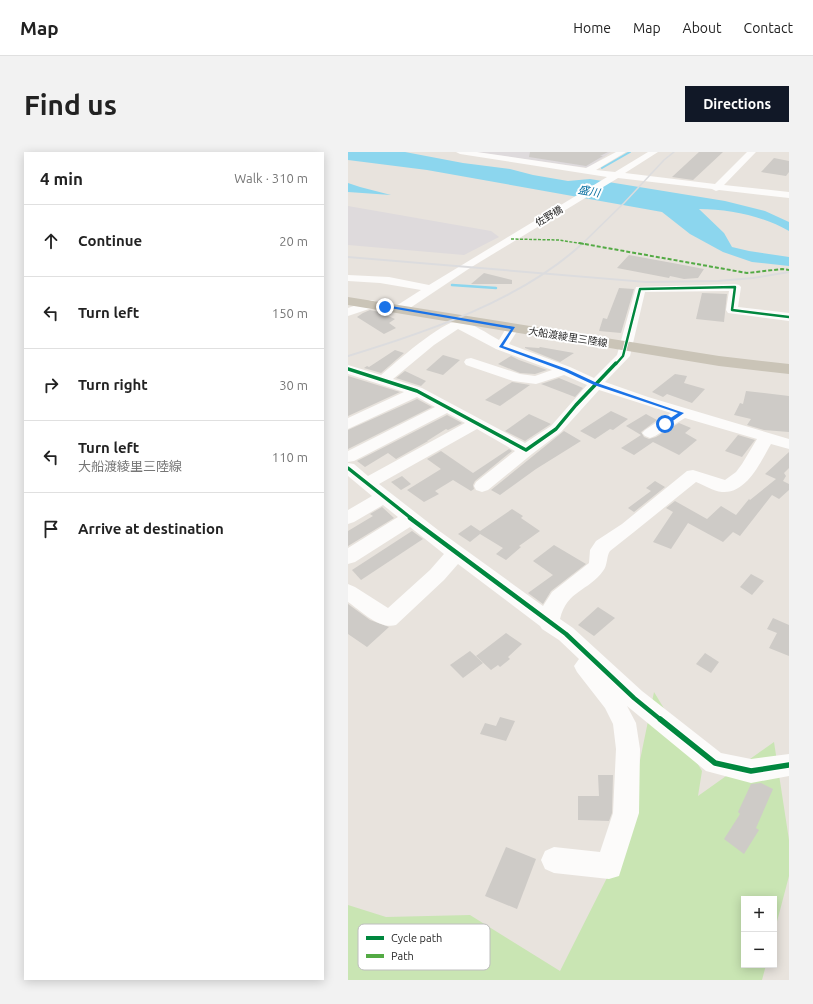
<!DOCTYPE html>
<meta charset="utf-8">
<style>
body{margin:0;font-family:Ubuntu,"Noto Sans JP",sans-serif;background:#f2f2f2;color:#222}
.controls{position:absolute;right:12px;bottom:12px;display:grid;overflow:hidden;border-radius:0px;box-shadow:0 2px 10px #0003}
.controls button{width:36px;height:36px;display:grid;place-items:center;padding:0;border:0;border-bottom:1px solid #e0e0e0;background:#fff;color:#222;font:20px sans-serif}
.stop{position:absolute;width:12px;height:12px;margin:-9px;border:3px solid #1a73e8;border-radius:50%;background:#fff}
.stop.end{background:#1a73e8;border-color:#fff;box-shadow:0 1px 4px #0008}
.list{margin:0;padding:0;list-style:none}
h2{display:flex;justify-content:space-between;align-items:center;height:52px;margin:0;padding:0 16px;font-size:17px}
h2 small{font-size:13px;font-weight:400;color:#767676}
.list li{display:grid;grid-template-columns:26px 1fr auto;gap:12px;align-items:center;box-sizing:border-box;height:72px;padding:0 16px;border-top:1px solid #e0e0e0}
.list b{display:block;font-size:15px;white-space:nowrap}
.list p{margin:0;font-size:13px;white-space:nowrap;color:#767676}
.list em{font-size:13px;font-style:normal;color:#767676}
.icon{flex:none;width:22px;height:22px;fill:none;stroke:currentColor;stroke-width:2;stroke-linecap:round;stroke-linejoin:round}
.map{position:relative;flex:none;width:441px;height:828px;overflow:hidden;border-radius:0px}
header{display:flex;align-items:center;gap:24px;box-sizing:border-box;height:56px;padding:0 20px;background:#fff;border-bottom:1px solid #e0e0e0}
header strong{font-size:19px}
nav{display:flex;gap:22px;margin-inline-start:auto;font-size:14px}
.intro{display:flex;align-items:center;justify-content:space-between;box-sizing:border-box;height:96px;padding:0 24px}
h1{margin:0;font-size:28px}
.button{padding:10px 18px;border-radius:0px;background:#111827;color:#fff;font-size:14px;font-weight:700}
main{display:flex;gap:24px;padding:0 24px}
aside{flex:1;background:#fff;border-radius:0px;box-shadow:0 2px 10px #0003}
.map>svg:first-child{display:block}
</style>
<header>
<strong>Map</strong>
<nav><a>Home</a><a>Map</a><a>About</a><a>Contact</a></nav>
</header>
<div class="intro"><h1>Find us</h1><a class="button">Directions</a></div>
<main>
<aside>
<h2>4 min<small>Walk · 310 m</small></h2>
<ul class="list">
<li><svg class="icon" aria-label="ahead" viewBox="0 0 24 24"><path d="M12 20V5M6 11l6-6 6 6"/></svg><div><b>Continue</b></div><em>20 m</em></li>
<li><svg class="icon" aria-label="left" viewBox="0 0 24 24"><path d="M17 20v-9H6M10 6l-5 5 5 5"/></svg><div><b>Turn left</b></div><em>150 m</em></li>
<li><svg class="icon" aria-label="right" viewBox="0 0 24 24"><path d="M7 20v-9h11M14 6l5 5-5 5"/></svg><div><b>Turn right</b></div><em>30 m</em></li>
<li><svg class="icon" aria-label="left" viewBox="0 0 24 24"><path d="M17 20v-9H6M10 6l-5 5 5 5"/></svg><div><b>Turn left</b><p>大船渡綾里三陸線</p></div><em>110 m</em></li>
<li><svg class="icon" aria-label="arrive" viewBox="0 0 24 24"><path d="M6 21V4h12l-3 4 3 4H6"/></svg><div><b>Arrive at destination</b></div></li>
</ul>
</aside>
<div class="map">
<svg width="441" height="828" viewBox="0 0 441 828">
<rect width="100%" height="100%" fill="#e8e3dd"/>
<!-- industrial -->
<g fill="#dedadc">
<polygon points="127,0 263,0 240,16"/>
<polygon points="0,54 143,79 151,85 116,103 0,93"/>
</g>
<!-- green -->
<polygon fill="#c9e5b3" points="306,540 354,619 350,644 426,590 441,688 441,724 426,781 426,747 396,747 396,813 418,813 414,828 0,828 0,753 38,765 122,763 212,819 274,696"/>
<!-- water -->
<g fill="#8cd6ee">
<path d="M0 0H57L115 11 162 17 185 23 220 29 242 27 377 49 417 59 441 70V79C414 64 382 57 351 57L376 81 384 95 401 99 441 105V114L404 110 375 100 342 82 314 60 79 18 0 8Z"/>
<polygon points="0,31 12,35 43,43 0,40"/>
</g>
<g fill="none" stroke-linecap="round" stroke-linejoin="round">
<!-- stream-far1 -->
<polyline stroke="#8cd6ee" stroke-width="2" points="254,16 282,0"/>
<!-- stream -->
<polyline stroke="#8cd6ee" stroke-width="2.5" points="104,133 148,136"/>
</g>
<!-- building -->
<g fill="#cecbc7">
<polygon points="182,0 260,0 252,4 255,4 238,14 181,5"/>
<polygon points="351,0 375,0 345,28 324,25"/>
<polygon points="426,6 441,9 441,20 438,24 413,20"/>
<polygon points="281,103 330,112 356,117 350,126 336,127 322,124 321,126 269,116"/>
<polygon points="136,121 164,128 164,132 123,132"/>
<polygon points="271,136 286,137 273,181 251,179 255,166 259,167"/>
<polygon points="354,141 379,142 376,170 348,167"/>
<polygon points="22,158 31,160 47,167 41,171 48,176 36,182 9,165 15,161"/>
<polygon points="177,195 191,196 192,195 226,201 212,210 177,196"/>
<polygon points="47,198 56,201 33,221 16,216 19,214 21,215"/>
<polygon points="95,203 112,208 95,223 78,218"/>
<polygon points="163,204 171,208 199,218 187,222 172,221 150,212"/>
<polygon points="57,219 78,229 73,234 48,226"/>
<polygon points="327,222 339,224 336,231 357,237 344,251 319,242 315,245 304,240"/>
<polygon points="0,224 52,240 0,264"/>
<polygon points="211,226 228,233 235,236 227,245 193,232"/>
<polygon points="164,230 182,233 152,254 137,248"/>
<polygon points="398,239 441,244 441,280 416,278 399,273 403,267 386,263 392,251 395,252"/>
<polygon points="69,247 84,255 0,297 0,278"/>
<polygon points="263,259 280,267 265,278 262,277 247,287 232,279"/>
<polygon points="181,262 203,272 177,289 157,279"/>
<polygon points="298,262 309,268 293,280 296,285 301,287 308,285 331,271 343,276 337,281 349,288 331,303 305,290 286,303 273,296 293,283 278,274"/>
<polygon points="99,263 114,271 100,278 98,277 79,289 80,289 48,307 40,301 17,315 9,309"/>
<polygon points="216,279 233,289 188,317 152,343 143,338"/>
<polygon points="390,283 407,288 394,305 377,299"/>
<polygon points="161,297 164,299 127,329 125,333 126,337 123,339 105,328 87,339 91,342 76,350 59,338 93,317 79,307 93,299 125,321"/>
<polygon points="441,300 441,316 436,321 438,324 435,329 441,332 441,338 431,347 424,343 392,384 385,380 375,390 340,371 323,397 305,390 325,360 318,356 327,349 359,367 373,354 388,363 401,347 402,348 428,327 417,322"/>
<polygon points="54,324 63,332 53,338 43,330"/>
<polygon points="307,329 317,335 286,360 280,356 303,339 298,336"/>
<polygon points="34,355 46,366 0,394 0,379 25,364 22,362"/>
<polygon points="164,357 175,364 173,366 192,379 171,394 173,395 158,408 148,402 155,396 132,382 122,390 110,382 123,373 132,379"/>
<polygon points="64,379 75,387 13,428 4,418"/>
<polygon points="206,393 238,412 203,439 195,452 180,441 205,423 185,409"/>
<polygon points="403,422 416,429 404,443 392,435"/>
<polygon points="0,452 22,468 41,475 19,495 0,482"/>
<polygon points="250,455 267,466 246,484 230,473"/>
<polygon points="425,466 441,473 441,504 421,496 429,481 419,477"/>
<polygon points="158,481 174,492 160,505 162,507 152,515 150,513 143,518 128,504"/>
<polygon points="122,499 135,511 115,526 102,513"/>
<polygon points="357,501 371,510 363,521 348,512"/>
<polygon points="152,565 167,569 158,589 132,582 137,571 148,574"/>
<polygon points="250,623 265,623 264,661 261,669 230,668 230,644 251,644"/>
<polygon points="413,631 425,637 408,676 411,678 396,702 376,687 392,662 390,660 403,632"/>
<polygon points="158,695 188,707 169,757 137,744"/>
</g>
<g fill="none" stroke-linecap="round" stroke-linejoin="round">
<!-- minor -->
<g fill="#fcfbfa" fill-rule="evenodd">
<polygon points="108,0 129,0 238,16 268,0 278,0 248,18 267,20 300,0 310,0 277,21 367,32 399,0 408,0 376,33 441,40 441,46 371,38 368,39 364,37 270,26 122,116 56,160 48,160 46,157 48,154 73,138 32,131 0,129 0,123 41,125 81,133 259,25 112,2"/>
<path d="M387 132 391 133 393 135 390 155 441 161V169L380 161 378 158 381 139 297 140 282 204 257 230 300 245 441 287V297L423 292C413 309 399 342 374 340 365 339 356 333 348 330L286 380 262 399C258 405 260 413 255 419 241 439 219 438 212 467L225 476 294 539 373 601 403 607 441 602V624L403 631 358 619 279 554 288 571 292 597 291 661 271 724 261 727 206 721 197 717 193 708 197 699 206 695 252 700 265 661 268 597 265 572 257 556 229 520 226 514 231 507 211 488 194 477 192 474 110 412 96 428 48 473C32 478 13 459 0 450V432L7 435 40 456 82 418 96 402 62 375 7 410 0 412V396L50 365 35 353 6 370 0 372V358L24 344 0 324V311L6 312 20 324 117 271 99 261 6 309 0 310V299L87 255 69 245 0 277V266L56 240 0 222V213L33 223C47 211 95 168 111 169 123 170 140 182 151 188L160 173H170L171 176 161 192 222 215 246 226 269 203 288 135ZM110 177 148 197 204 218 187 224 172 222 123 206 118 207 116 210 118 213 165 229 188 232 216 223 239 233 203 274 177 291 74 236 45 227 86 193ZM251 238 323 261 297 278 294 281 297 284 302 286 307 284 337 266 409 287 394 312 388 320 377 328 345 318 339 319 274 372 248 389 242 398 241 411 204 440 195 454 90 378 31 332 129 277 167 299 128 330 126 334 128 338 134 340 140 338 184 302 213 280Z"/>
<polygon points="23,148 27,149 29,152 27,155 0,164 0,156"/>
</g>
<!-- major -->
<polygon fill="#cac4b7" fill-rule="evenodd" points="0,145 371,204 441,212 441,222 371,214 0,153"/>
<!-- rail-far1 -->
<polyline stroke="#dcdcde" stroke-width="1.5" points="234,92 276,51 316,8 326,0"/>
<!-- rail -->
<g stroke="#dcdcde" stroke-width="2">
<polyline points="0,105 298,130 370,129 405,126 441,120"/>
<path d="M0 204C79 180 174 148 235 91"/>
</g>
<!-- quiet-far1 -->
<polyline stroke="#53aa44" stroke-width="1.5" stroke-dasharray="3 1.5" stroke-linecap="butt" points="163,87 211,88 236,92"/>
<!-- quiet -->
<polyline stroke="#53aa44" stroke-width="2" stroke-dasharray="4 2" stroke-linecap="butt" points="231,91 399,121 434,117 441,118"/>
<defs>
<polyline id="cycleway-far3" points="268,212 275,204 292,137 387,135 384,158 441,165"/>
<g id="cycleway-far2">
<polyline points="0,217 69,239 178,298 208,277 228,253 268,211"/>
<polyline points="0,316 64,367"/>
</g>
<polyline id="cycleway-far1" points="62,366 218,482 286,546 313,568"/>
<polyline id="cycleway" points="312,567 367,611 403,619 441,613"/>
</defs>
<!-- cycleway-far3 casing -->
<use href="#cycleway-far3" stroke="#fff" stroke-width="4"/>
<!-- cycleway-far2 casing -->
<use href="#cycleway-far2" stroke="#fff" stroke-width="5.5"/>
<!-- cycleway-far1 casing -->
<use href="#cycleway-far1" stroke="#fff" stroke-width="7"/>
<!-- cycleway casing -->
<use href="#cycleway" stroke="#fff" stroke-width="8"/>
<!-- cycleway-far3 -->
<use href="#cycleway-far3" stroke="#00873e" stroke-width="2.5"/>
<!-- cycleway-far2 -->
<use href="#cycleway-far2" stroke="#00873e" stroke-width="3.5"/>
<!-- cycleway-far1 -->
<use href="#cycleway-far1" stroke="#00873e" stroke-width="4.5"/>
<!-- cycleway -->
<use href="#cycleway" stroke="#00873e" stroke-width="5.5"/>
</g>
<!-- route -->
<polygon fill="#1a73e8" points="37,153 167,175 155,194 219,217 249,231 336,261 319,273 315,273 315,271 330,261 246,233 216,219 151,195 163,177 36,155"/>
<g text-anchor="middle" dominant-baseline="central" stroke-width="4" stroke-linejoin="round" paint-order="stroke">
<!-- far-street labels -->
<g font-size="10" fill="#282828" stroke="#fff">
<text transform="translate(201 64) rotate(-31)">佐野橋</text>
<text transform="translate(220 185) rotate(9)">大船渡綾里三陸線</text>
</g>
<!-- far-water labels -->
<g font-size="11" font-style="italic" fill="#056d9f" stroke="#fff">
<text transform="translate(241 39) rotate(10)">盛川</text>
</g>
</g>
<!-- legend -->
<rect x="10" y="772" width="132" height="46" rx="6" fill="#fff" stroke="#bebebe" stroke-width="1"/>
<rect x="18" y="784" width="18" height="4" fill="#00873e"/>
<rect x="18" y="802" width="18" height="4" fill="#53aa44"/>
<g font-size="11" fill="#282828">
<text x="43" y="790">Cycle path</text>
<text x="43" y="808">Path</text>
</g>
</svg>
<div class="controls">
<button>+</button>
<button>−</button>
</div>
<div class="stop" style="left:317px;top:272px"></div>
<div class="stop end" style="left:37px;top:155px"></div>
</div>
</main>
